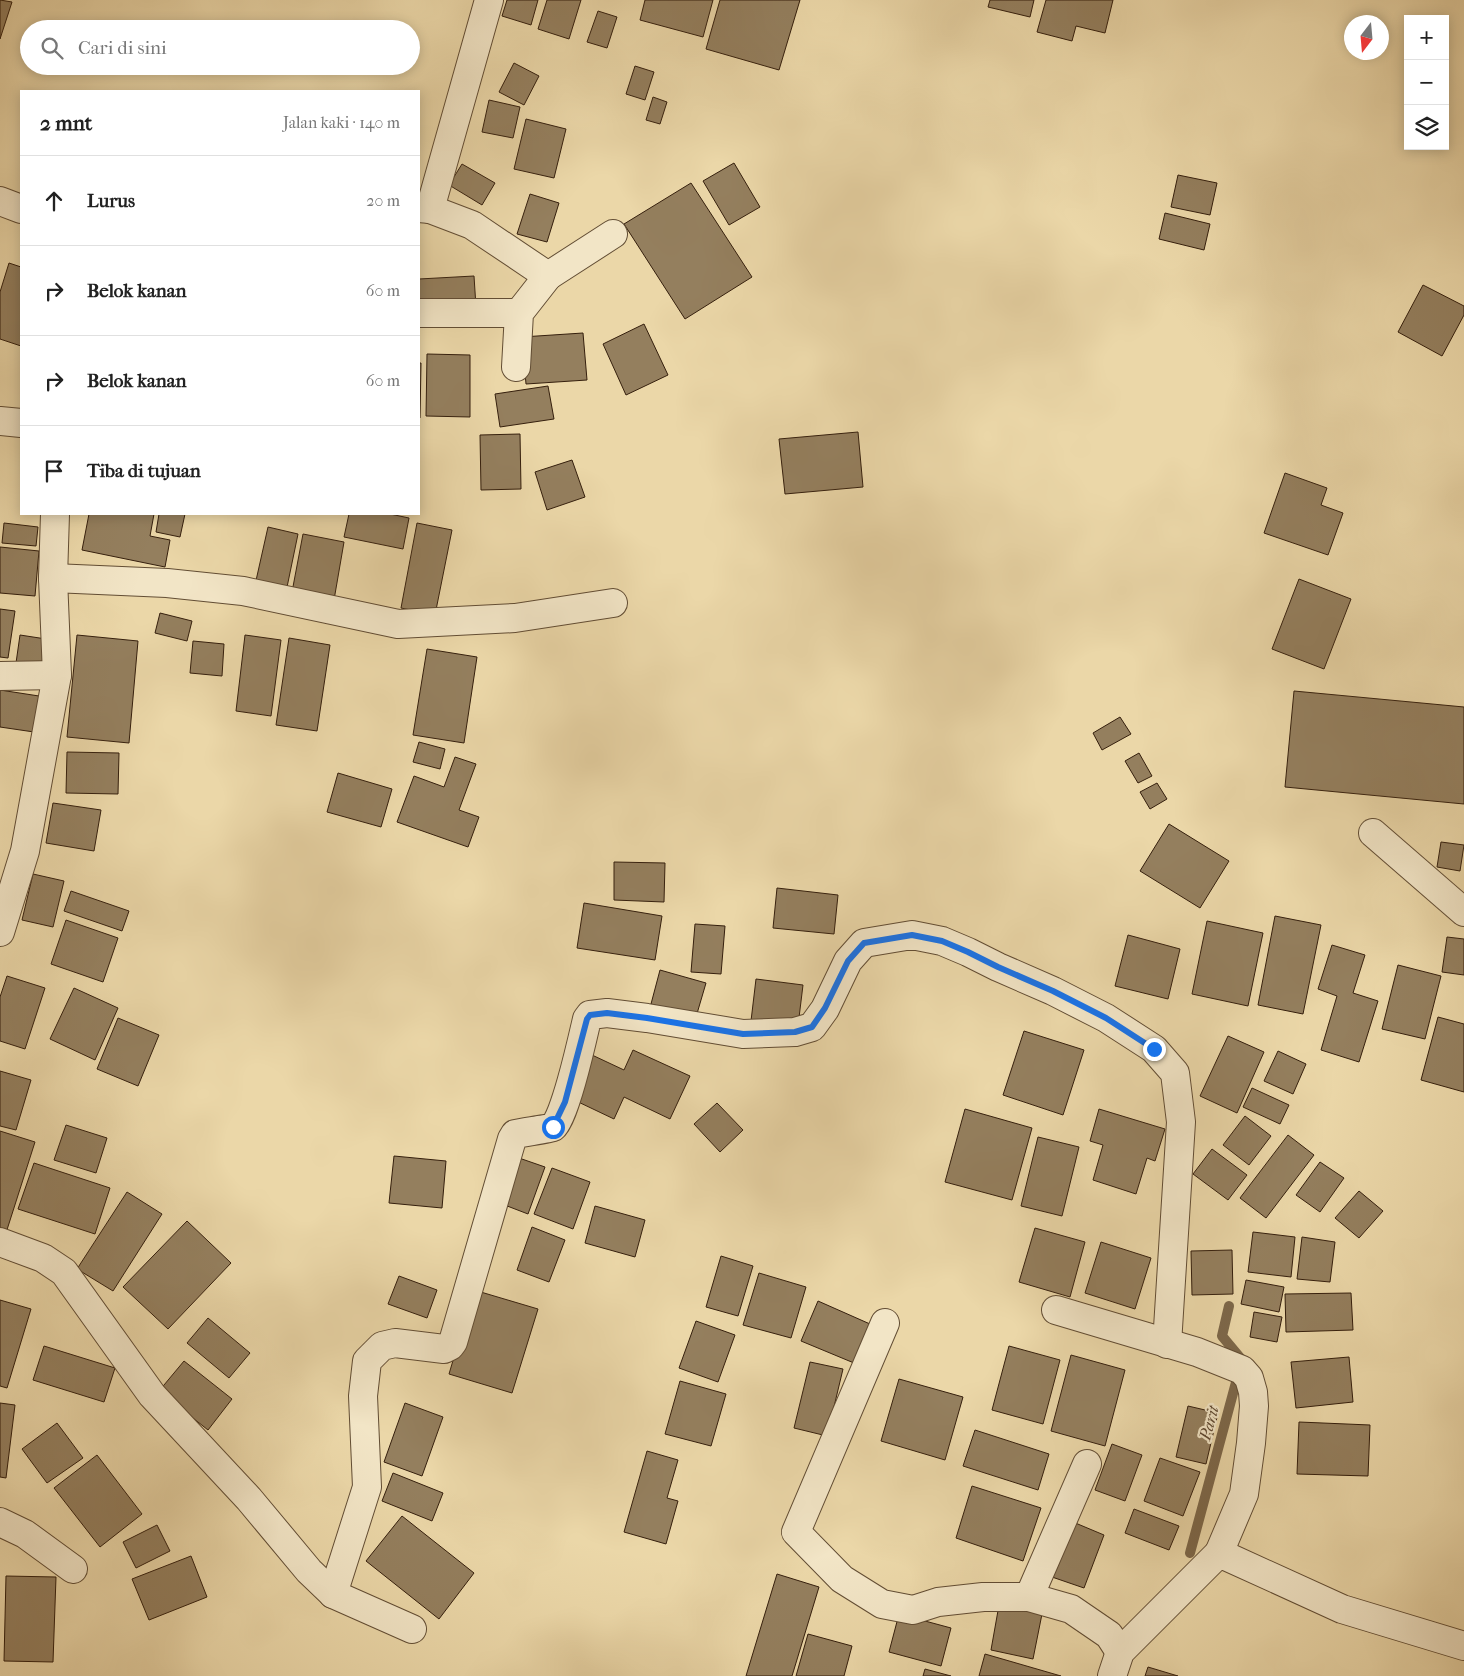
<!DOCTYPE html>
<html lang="id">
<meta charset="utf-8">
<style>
body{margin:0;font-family:"IM FELL French Canon",serif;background:#f6f6f6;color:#222}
.controls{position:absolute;right:15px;top:15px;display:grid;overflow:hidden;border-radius:0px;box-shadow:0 2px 12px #0003}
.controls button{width:45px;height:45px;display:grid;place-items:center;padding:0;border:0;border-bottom:1px solid #e0e0e0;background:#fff;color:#222;font:25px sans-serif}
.compass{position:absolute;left:1344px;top:15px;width:45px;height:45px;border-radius:50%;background:#fff;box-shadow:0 2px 12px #0003;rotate:196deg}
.stop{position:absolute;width:15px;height:15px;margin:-11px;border:4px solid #1a73e8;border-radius:50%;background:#fff}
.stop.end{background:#1a73e8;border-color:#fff;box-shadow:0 1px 5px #0008}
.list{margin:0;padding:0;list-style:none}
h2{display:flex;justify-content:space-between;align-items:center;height:65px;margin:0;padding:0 20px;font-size:21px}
h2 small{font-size:16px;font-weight:400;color:#767676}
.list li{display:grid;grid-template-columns:32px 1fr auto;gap:15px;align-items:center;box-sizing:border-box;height:90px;padding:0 20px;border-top:1px solid #e0e0e0}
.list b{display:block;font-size:19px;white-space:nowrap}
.list em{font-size:16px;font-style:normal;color:#767676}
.icon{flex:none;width:28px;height:28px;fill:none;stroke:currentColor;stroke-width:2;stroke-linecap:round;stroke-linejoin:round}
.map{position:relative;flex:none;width:1464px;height:1676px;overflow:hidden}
.search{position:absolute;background:#fff;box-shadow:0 2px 12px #0003;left:20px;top:20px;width:400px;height:55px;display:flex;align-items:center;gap:12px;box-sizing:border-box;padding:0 18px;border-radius:28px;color:#767676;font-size:19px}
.panel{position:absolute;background:#fff;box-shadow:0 2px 12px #0003;left:20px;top:90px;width:400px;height:425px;border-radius:0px}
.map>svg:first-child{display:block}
</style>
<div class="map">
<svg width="1464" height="1676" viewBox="0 0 1464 1676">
<rect width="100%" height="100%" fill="#ebd7a8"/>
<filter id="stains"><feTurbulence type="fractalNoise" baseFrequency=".004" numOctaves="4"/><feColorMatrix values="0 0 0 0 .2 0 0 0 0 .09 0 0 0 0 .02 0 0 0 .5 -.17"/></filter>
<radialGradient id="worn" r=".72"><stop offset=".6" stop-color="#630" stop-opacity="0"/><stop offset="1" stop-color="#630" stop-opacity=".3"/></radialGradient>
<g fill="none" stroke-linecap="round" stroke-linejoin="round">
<!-- stream -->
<polyline stroke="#7d684a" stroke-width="10" points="1190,1553 1242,1360 1222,1336 1229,1306"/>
</g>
<!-- building -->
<g fill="#947f5e" stroke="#351f0d">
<polygon points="0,0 12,2 0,39"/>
<polygon points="507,0 538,0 531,25 502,16"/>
<polygon points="547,0 581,0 569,39 538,29"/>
<polygon points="645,0 713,0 703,37 640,20"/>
<polygon points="720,0 800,0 779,70 706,49"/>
<polygon points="990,0 1034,0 1030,17 988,7"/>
<polygon points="1046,0 1113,0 1105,33 1076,26 1072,41 1037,32"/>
<polygon points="598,11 617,17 607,48 587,42"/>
<polygon points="514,63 539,76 524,105 499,92"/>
<polygon points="635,66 654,72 645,100 626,94"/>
<polygon points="653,97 667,102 660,124 646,120"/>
<polygon points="489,100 520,107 513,138 482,132"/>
<polygon points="526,119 566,129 554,178 514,169"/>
<polygon points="734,163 760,207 729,225 703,181"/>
<polygon points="462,164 495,183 482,205 449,185"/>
<polygon points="1178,175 1217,183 1210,215 1171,207"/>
<polygon points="691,183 752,277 685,319 624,224"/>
<polygon points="530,194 559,203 547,242 517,234"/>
<polygon points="1165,213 1210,224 1204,250 1159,239"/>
<polygon points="9,263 21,267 21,346 0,339 0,292"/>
<polygon points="474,276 476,307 419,311 419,279"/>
<polygon points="1423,285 1464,306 1464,315 1442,356 1398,332"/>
<polygon points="644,324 668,375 626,395 603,344"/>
<polygon points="583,333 587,380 526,384 522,337"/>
<polygon points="427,354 470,355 470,417 426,416"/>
<polygon points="419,363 421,363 420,418 419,418"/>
<polygon points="548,386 554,419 500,427 495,394"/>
<polygon points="858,432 863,487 785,494 779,439"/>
<polygon points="520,434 521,489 481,490 480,435"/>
<polygon points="572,460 585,497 547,510 535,472"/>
<polygon points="1285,473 1327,488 1321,505 1343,513 1328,555 1264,533"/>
<polygon points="89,514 154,514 150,536 170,540 165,567 82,550"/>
<polygon points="159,514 185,514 180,537 156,532"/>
<polygon points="349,514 390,514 409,518 403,549 344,537"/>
<polygon points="4,523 38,527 36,546 2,543"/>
<polygon points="417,523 452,530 435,615 401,608"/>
<polygon points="268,527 298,534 286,592 255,585"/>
<polygon points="303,534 344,542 334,600 292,592"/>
<polygon points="0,547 39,551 35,596 0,593"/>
<polygon points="1299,579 1351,599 1324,669 1272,649"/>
<polygon points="0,609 15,611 8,658 0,657"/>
<polygon points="160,613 192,621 187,641 155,633"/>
<polygon points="20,635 46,639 43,667 16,663"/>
<polygon points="77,635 138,641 129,743 67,737"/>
<polygon points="245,635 281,640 271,716 236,711"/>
<polygon points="289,638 330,645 317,731 276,725"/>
<polygon points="193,641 224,644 222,676 190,673"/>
<polygon points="427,649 477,657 464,743 413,735"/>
<polygon points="0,690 39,696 34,732 0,727"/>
<polygon points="1294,691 1464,707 1464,804 1285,787"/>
<polygon points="1120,717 1131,734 1102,750 1093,733"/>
<polygon points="419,742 445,749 440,769 413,762"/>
<polygon points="67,752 119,753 118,794 66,793"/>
<polygon points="1139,753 1152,776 1138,783 1125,761"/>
<polygon points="455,757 476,764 459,810 479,817 468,847 397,822 414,776 444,787"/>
<polygon points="338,773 392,789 381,827 327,812"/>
<polygon points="1157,783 1167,799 1150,809 1140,792"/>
<polygon points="53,803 101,810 94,851 46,843"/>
<polygon points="1169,824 1229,861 1200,908 1140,871"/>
<polygon points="1441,842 1464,845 1460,871 1437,867"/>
<polygon points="614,862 665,863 664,902 614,900"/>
<polygon points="33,874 64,881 53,927 22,920"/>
<polygon points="777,888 838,895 834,934 773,928"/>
<polygon points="71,891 129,911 122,931 64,911"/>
<polygon points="584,903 662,916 655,960 577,948"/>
<polygon points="1275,916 1321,925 1303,1014 1258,1005"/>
<polygon points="66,920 118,938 103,982 51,964"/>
<polygon points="1207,921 1263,933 1248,1006 1192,994"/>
<polygon points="695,924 725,926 721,974 691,972"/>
<polygon points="1128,935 1180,949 1168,999 1115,986"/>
<polygon points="1447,937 1464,939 1464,975 1442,972"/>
<polygon points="1332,945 1365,955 1353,993 1378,1001 1359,1062 1321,1050 1337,996 1318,989"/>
<polygon points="1398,965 1441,976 1425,1039 1382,1029"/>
<polygon points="660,970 706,983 696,1017 651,1004"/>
<polygon points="7,976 45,988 25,1049 0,1041 0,997"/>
<polygon points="756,979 803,985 798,1026 751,1021"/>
<polygon points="74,988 118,1008 95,1060 50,1039"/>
<polygon points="1438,1017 1464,1024 1464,1092 1421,1080"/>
<polygon points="118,1018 159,1035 138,1086 97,1069"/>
<polygon points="1024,1031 1084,1050 1063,1115 1003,1095"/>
<polygon points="1228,1036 1264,1052 1237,1113 1200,1096"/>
<polygon points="633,1050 690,1076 670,1119 624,1097 614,1119 572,1099 592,1055 624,1070"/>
<polygon points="1278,1051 1306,1064 1293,1094 1264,1081"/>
<polygon points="0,1071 31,1080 16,1130 0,1126"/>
<polygon points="1252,1088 1289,1105 1280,1124 1243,1107"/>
<polygon points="717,1103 743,1130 720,1152 694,1124"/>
<polygon points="965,1109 1032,1128 1012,1200 945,1182"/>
<polygon points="1099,1109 1165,1129 1155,1161 1147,1158 1136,1194 1093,1180 1103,1145 1090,1141"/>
<polygon points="1245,1116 1271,1136 1249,1165 1223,1145"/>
<polygon points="66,1125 107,1138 96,1173 54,1160"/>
<polygon points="0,1131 35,1142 5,1236 0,1234"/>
<polygon points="1288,1135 1314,1155 1266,1218 1240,1198"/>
<polygon points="1038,1137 1079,1147 1062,1216 1021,1206"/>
<polygon points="1212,1149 1247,1175 1228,1200 1193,1174"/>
<polygon points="394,1156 446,1161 442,1208 389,1203"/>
<polygon points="519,1158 545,1167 528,1214 502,1204"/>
<polygon points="1320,1162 1344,1178 1320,1212 1296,1195"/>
<polygon points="34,1163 110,1188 95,1234 18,1209"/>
<polygon points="552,1168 590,1182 573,1229 534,1214"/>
<polygon points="1359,1191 1383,1211 1359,1238 1335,1218"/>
<polygon points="127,1192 162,1214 113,1291 77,1269"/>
<polygon points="595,1206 645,1220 635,1257 585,1243"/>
<polygon points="187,1221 231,1263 168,1329 123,1287"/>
<polygon points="532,1227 565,1240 549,1282 517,1270"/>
<polygon points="1035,1228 1085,1242 1070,1297 1019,1282"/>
<polygon points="1253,1232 1295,1237 1291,1277 1248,1272"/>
<polygon points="1302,1237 1335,1242 1330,1282 1297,1279"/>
<polygon points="1101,1242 1151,1258 1135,1309 1085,1293"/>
<polygon points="1232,1250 1233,1294 1192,1295 1191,1251"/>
<polygon points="721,1256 753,1266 738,1316 706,1307"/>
<polygon points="759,1273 806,1287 791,1338 743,1325"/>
<polygon points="399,1276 437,1290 427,1318 388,1304"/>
<polygon points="1246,1280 1284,1287 1279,1312 1241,1304"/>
<polygon points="474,1290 538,1309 512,1393 449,1374"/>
<polygon points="1351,1293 1353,1330 1286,1332 1285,1294"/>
<polygon points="0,1300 31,1309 7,1388 0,1386"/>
<polygon points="818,1301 870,1324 854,1363 801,1341"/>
<polygon points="1254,1312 1282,1317 1277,1342 1250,1337"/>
<polygon points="208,1318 250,1353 229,1378 187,1343"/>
<polygon points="696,1321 735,1335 718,1382 679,1368"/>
<polygon points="44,1346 115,1368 104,1402 33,1380"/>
<polygon points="1009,1346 1060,1360 1043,1424 992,1410"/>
<polygon points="1071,1355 1125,1370 1105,1446 1051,1431"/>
<polygon points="1349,1357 1353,1402 1296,1408 1291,1362"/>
<polygon points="184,1361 232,1399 208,1430 159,1391"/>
<polygon points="810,1362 843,1369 827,1436 794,1428"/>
<polygon points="899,1379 963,1397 945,1460 881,1441"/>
<polygon points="680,1381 726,1394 711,1446 665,1434"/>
<polygon points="0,1403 15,1405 6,1478 0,1477"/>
<polygon points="405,1403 443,1417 422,1476 384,1462"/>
<polygon points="1188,1406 1218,1413 1206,1464 1176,1457"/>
<polygon points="1299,1422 1370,1425 1368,1476 1297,1474"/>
<polygon points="57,1423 83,1458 47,1483 22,1449"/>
<polygon points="975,1430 1049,1454 1038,1490 963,1466"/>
<polygon points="1112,1444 1142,1455 1125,1501 1095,1490"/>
<polygon points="647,1451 678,1460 667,1498 678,1501 666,1544 624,1532"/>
<polygon points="97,1455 142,1514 100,1547 54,1488"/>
<polygon points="1160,1458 1200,1472 1183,1516 1144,1501"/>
<polygon points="393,1473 443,1493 432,1521 382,1501"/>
<polygon points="972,1486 1041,1508 1023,1561 956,1538"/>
<polygon points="1134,1509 1179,1526 1169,1550 1125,1533"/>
<polygon points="402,1516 474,1573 439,1619 366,1561"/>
<polygon points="1073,1522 1104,1535 1084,1588 1052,1577"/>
<polygon points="157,1525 170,1551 136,1568 123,1542"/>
<polygon points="191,1556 207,1597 149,1620 132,1579"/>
<polygon points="777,1574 819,1587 792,1676 746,1676"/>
<polygon points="6,1576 56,1577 53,1662 4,1661"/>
<polygon points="999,1605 1042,1614 1033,1659 991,1650"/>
<polygon points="899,1614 951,1628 941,1666 889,1652"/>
<polygon points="808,1634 852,1646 844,1676 796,1676"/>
<polygon points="985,1654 1061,1676 979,1676"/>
<polygon points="1148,1667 1178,1676 1145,1676"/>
<polygon points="925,1669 951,1676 923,1676"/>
</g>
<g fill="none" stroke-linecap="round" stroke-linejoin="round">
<defs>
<g id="minor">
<polyline points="0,201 21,209"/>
<polyline points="419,208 430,209 489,0"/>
<polyline points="430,209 472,225 548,276 519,313 516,367"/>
<polyline points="548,276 613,234"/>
<polyline points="419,313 519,313"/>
<polyline points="0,421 21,423"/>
<polyline points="53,578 167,583 243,591 398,624 515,618 613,603"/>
<polyline points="0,676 57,675"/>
<polyline points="1373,833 1464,912"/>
<polyline points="0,932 25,851 57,675 53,578 55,514"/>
<polyline points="0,1242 43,1258 64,1272 152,1395 249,1499 309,1571 333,1594 412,1629"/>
<polyline points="1056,1310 1197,1352 1242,1370 1249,1378 1253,1392 1254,1406 1251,1443 1244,1494 1219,1553"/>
<polyline points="885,1323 796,1532 842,1579 882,1604 913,1610 938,1602 983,1597 1029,1597 1071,1609 1109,1635 1120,1652"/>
<polyline points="0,1522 25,1534 73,1569"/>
<path d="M333 1594 367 1487 363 1396 367 1361 382 1346 395 1343 444 1349 450 1346 453 1342 512 1139 515 1134C523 1132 549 1129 553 1127 565 1118 583 1036 587 1019L590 1015 607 1013 647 1018 743 1034 795 1032 812 1027 825 1009 848 961 864 943 912 935 942 941 968 952 998 967 1053 991 1106 1018 1154 1049 1175 1073 1181 1122 1167 1344"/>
<polyline points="1029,1597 1087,1464"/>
<polyline points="1112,1676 1120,1652 1219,1553 1342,1609 1464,1646"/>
</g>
</defs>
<!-- minor casing -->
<use href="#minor" stroke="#624d34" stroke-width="30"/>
<!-- minor -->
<use href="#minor" stroke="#f2e5c6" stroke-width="28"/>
</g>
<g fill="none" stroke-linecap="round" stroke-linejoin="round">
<!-- route -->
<polyline stroke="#1a73e8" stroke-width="6" points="553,1127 565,1102 587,1019 590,1015 607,1013 647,1018 743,1034 795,1032 812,1027 825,1008 848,961 864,943 912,935 942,941 968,952 998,967 1053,991 1106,1018 1154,1049"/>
</g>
<g text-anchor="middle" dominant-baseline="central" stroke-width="4.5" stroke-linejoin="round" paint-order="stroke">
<!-- water labels -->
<g font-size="16" font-style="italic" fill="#5f4931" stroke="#f2e5c6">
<text transform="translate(1209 1423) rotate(-75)">Parit</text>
</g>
</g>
<rect width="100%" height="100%" filter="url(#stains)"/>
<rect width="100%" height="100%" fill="url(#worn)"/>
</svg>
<div class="controls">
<button>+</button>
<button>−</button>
<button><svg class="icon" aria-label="layers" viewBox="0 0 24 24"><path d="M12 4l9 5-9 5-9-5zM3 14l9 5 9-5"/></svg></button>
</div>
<svg class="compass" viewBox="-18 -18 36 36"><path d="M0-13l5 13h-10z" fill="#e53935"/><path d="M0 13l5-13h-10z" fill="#767676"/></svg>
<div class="stop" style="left:553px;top:1127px"></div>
<div class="stop end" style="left:1154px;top:1049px"></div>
<div class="search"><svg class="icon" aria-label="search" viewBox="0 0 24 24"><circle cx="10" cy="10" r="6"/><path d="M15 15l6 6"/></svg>Cari di sini</div>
<section class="panel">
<h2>2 mnt<small>Jalan kaki · 140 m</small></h2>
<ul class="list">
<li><svg class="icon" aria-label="ahead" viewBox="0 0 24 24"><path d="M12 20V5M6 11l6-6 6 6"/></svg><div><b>Lurus</b></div><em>20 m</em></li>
<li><svg class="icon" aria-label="right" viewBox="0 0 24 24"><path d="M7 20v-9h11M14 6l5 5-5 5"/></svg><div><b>Belok kanan</b></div><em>60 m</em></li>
<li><svg class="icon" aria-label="right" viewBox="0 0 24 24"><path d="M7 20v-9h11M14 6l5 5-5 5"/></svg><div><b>Belok kanan</b></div><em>60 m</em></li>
<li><svg class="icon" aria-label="arrive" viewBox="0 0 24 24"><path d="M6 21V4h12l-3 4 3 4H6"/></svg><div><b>Tiba di tujuan</b></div></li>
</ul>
</section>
</div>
